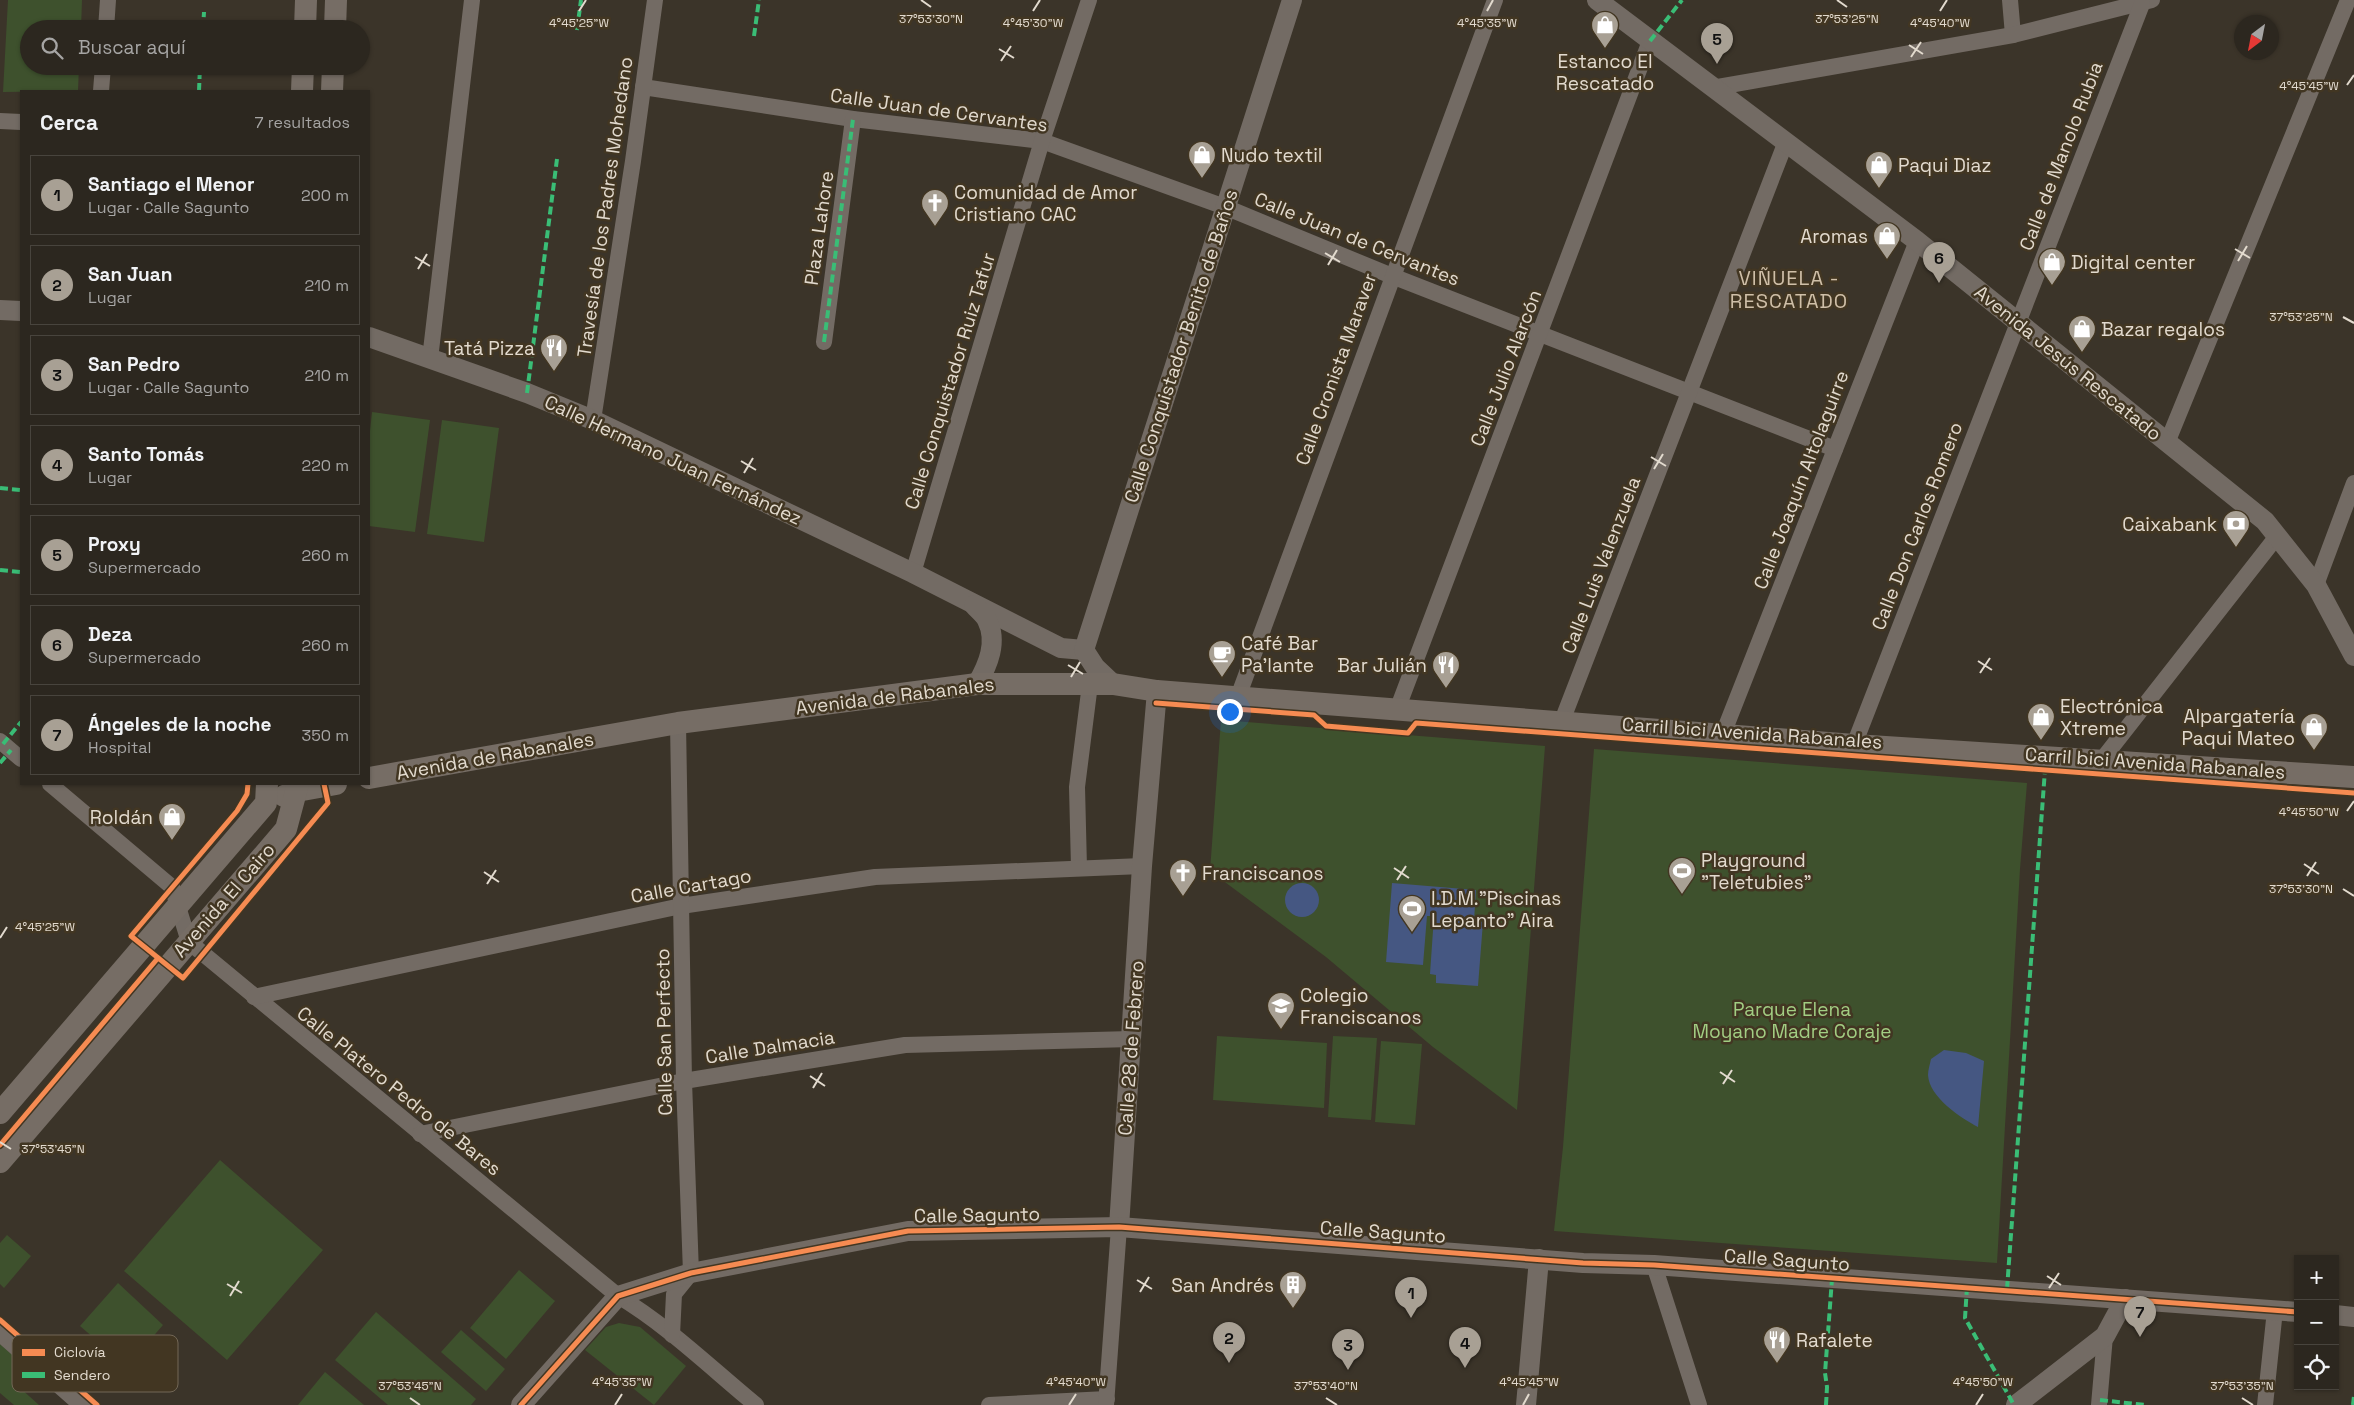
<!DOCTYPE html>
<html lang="es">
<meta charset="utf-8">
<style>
body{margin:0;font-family:"Space Grotesk",sans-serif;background:#342f28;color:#f1f3f6}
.controls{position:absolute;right:15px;bottom:15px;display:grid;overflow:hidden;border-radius:0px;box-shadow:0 1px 4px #0004}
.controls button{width:45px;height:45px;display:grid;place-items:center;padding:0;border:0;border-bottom:1px solid #48443d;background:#2c271f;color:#f1f3f6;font:25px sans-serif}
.compass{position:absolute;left:2234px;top:15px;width:45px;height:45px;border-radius:50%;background:#2c271f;box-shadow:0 1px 4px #0004;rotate:212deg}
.you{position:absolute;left:1229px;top:711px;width:18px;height:18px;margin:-12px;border:4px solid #fff;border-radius:50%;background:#1a73e8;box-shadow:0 0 0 8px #1a73e833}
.badge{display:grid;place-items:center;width:32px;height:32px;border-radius:50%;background:#a8a094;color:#111;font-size:16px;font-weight:700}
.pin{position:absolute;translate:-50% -41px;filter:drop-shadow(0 1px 2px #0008)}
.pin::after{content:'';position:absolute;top:26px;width:18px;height:15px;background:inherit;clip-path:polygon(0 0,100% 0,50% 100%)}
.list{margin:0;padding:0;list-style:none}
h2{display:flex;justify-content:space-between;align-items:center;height:65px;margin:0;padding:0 20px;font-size:21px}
h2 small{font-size:16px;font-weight:400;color:#a6a5a4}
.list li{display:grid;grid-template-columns:32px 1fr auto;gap:15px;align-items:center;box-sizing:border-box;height:80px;margin:0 10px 10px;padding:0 10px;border:1px solid #48443d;border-radius:0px}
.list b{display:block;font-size:19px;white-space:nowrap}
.list p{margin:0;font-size:16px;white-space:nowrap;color:#a6a5a4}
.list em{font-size:16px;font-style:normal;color:#a6a5a4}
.icon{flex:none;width:28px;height:28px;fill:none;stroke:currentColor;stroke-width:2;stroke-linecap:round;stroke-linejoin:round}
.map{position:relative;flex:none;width:2354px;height:1405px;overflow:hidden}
.search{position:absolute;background:#2c271f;box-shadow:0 1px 4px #0004;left:20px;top:20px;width:350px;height:55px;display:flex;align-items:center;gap:12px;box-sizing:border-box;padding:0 18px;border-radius:28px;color:#a6a5a4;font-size:19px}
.panel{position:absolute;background:#2c271f;box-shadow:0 1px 4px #0004;left:20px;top:90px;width:350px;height:695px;border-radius:0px}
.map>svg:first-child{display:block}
</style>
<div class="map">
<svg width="2354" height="1405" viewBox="0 0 2354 1405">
<rect width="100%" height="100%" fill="#3b3429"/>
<!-- green -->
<g fill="#3e512d">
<polygon points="8,0 82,0 81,29 29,29 29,66 79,66 78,91 3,92"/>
<polygon points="372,412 430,420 415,532 369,526 369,440"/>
<polygon points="442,420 499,428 484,542 427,534"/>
<polygon points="1221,720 1545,746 1517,1110 1433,1047 1326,957 1210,871"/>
<polygon points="1594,749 2027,783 2020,869 1997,1263 1554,1231 1563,1147"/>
<polygon points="1217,1036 1327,1043 1324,1108 1213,1100"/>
<polygon points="1333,1036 1377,1038 1371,1120 1328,1117"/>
<polygon points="1381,1041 1422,1044 1415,1125 1375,1122"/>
<polygon points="220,1160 323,1250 227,1360 124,1271"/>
<polygon points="7,1235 31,1256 4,1288 0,1284 0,1243"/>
<polygon points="519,1270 555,1301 506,1359 470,1328"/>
<polygon points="118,1283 163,1325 117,1378 92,1357 102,1345 80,1326"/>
<polygon points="376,1312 476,1399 471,1405 388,1405 335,1360"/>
<polygon points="619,1323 640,1327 686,1366 654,1405 585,1350 606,1327"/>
<polygon points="461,1330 505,1369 486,1391 441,1352"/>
<polygon points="0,1344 32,1372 19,1387 39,1405 14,1405 0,1393"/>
<polygon points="325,1372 364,1405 298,1405"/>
</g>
<!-- water -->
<g fill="#455782">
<circle cx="1302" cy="900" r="17"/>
<polygon points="1392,883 1476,890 1474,921 1483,922 1478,986 1436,983 1436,975 1430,974 1434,916 1427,916 1423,965 1386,962"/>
<path d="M1944 1050 1966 1053 1984 1061 1978 1127C1961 1118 1929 1097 1928 1075 1928 1070 1930 1064 1931 1059Z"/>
</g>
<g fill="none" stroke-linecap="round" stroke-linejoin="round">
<!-- minor -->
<g stroke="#736b64" stroke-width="16">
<polyline points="2010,0 2013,35"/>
<polyline points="106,29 108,0"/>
<polyline points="643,87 853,119 1042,141 1225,207 1392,276 1835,449"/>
<polyline points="1712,88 2013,35 2152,0"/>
<polyline points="101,91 103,66"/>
<polyline points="0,121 21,122"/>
<polyline points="824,342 853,119"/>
<polyline points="430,359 472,0"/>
<polyline points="593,420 633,161 655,0"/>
<polyline points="2167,443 2348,0"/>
<polyline points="913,573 1042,141 1089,0"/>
<polyline points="2316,585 2354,483"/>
<polyline points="1238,697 1495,0"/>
<polyline points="1397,710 1650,41"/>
<polyline points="1562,721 1785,144"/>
<polyline points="1723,734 1917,241"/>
<polyline points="0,741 21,759"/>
<polyline points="1854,745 2142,4"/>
<polyline points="2101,761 2278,535"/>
<path d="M50 784 172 887 189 942 618 1296C668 1326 711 1368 756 1405"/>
<polyline points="1079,868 1077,787 1090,684"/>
<polyline points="254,997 681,906 875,877 1142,866"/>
<polyline points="420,1134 684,1081 905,1045 1132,1039"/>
<polyline points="1654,1265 1699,1405"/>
<polyline points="672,1335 674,1294 691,1273 684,1081 678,723"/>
<polyline points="989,1405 1107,1399"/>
<polyline points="1106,1405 1119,1227"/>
<polyline points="2099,1405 2105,1336"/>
<polyline points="2265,1405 2275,1310"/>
</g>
<!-- tertiary -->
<g stroke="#736b64" stroke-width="20">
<polyline points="1597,0 1917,241 2265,521 2316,585 2354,656"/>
<polyline points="0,310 21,311"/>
<polyline points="369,337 527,393 593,420 913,573 1061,648 1084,650"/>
<path d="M974 605C977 609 984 614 987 620 998 642 988 665 977 684"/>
<polyline points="1113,684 1095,667 1084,650 1292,0"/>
<polyline points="1119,1227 1142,866 1157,691"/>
<polyline points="2335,1315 2354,1317"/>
<polyline points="0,1331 84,1405"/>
<polyline points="521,1405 618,1296 691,1273 908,1231 1119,1227 1583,1263 1654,1265 2298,1312"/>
<polyline points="1526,1405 1539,1259"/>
<polyline points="2016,1405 2105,1336 2125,1299"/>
</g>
<!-- secondary -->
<g stroke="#766d65" stroke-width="22">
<polyline points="305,29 306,0"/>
<polyline points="335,29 336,0"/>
<polyline points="302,91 303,66"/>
<polyline points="332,91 333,66"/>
<polyline points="369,778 678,723 977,684 1113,684 1157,691 1854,745 2354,777"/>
<polyline points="284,796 297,791 336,784"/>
<polyline points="0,1113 266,803 267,784"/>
<polyline points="0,1162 286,829 298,784"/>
</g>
<!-- quiet -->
<g stroke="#3abd76" stroke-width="4" stroke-dasharray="8 4" stroke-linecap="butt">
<polyline points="203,29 204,12"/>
<polyline points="577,30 581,0"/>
<polyline points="754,36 759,0"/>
<polyline points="1650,41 1682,0"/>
<polyline points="199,91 200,66"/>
<polyline points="824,342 853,119"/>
<polyline points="527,393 557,159"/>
<polyline points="0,488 21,490"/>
<polyline points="0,570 21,572"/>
<polyline points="3,744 21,722"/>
<polyline points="0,763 11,750"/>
<polyline points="1967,1287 1965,1318 2014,1405"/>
<polyline points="2007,1289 2046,756"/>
<polyline points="2100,1400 2145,1405"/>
<polyline points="1826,1405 1827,1387 1825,1373 1832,1279"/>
<polyline points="2353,1405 2354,1396"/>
</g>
<defs>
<g id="cycleway">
<polyline points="1156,703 1314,715 1326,726 1408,733 1416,723 2354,793"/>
<polyline points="248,784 247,794 237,811 131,936 183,978 328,803 324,784"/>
<polyline points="0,1145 158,958"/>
<polyline points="0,1320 97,1405"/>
<polyline points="521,1405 618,1296 691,1273 908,1231 1119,1227 1583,1263 1654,1265 2298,1312"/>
</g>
</defs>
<!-- cycleway casing -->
<use href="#cycleway" stroke="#423622" stroke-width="8"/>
<!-- cycleway -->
<use href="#cycleway" stroke="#f68b52" stroke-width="5"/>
</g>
<!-- ticks -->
<path fill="none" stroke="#e2dace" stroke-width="2" d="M921 0 931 7M1837 0 1847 7M579 11 586 0M1033 11 1040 0M1487 11 1493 0M1940 11 1947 0M1909 45 1923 54M999 49 1014 58M1911 57 1921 42M1001 61 1011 46M2347 85 2354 75M2235 249 2250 258M1325 253 1340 262M415 257 430 266M2238 261 2247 246M1328 265 1337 250M418 269 427 254M2343 317 2354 323M1651 457 1666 466M741 461 756 470M1654 469 1663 454M744 473 753 458M1978 661 1992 670M1068 665 1083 674M1980 673 1990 658M1071 677 1080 662M2347 811 2354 801M2304 864 2319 874M1394 868 1409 878M484 872 499 882M2307 876 2316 862M1397 880 1406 866M487 884 496 870M2343 889 2354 896M0 938 7 927M1720 1072 1735 1082M810 1076 825 1086M1723 1084 1732 1070M813 1088 822 1073M0 1142 11 1149M2047 1276 2061 1285M1137 1280 1152 1289M227 1284 242 1293M2049 1288 2059 1273M1140 1292 1149 1277M230 1296 239 1281M410 1398 420 1405M1326 1398 1337 1405M2242 1398 2253 1405M615 1405 622 1394M1069 1405 1076 1394M1523 1405 1529 1394M1976 1405 1983 1394"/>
<!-- icons -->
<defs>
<symbol id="shop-pin" viewBox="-11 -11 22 30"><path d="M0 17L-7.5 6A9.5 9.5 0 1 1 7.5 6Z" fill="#a8a094" stroke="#423622"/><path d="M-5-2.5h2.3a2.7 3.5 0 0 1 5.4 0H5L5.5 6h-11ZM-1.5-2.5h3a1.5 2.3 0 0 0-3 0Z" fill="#fff"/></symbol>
<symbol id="church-pin" viewBox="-11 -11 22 30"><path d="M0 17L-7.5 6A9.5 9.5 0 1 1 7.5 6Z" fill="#a8a094" stroke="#423622"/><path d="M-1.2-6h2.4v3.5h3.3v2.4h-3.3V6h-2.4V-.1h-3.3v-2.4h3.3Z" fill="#fff"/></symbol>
<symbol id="restaurant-pin" viewBox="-11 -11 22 30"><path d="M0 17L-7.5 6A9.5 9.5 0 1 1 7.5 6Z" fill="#a8a094" stroke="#423622"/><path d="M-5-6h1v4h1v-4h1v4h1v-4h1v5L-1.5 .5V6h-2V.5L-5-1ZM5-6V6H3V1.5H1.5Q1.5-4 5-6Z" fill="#fff"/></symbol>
<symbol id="bank-pin" viewBox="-11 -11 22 30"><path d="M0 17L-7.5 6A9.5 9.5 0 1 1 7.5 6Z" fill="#a8a094" stroke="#423622"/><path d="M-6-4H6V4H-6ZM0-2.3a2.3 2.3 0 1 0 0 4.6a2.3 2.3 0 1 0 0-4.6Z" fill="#fff"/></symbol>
<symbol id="cafe-pin" viewBox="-11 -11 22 30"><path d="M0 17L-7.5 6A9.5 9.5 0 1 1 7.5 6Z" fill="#a8a094" stroke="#423622"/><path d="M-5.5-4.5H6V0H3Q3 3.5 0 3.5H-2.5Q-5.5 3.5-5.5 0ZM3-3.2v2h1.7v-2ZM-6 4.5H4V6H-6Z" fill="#fff"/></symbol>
<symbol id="stadium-pin" viewBox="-11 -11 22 30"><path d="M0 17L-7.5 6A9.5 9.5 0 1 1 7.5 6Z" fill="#a8a094" stroke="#423622"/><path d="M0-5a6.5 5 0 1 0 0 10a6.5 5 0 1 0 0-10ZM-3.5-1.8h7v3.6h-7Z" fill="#fff"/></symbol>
<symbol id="school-pin" viewBox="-11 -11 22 30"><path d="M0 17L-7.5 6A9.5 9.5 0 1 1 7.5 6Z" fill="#a8a094" stroke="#423622"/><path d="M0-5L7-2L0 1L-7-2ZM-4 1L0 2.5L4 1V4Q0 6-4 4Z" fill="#fff"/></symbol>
<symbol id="building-pin" viewBox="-11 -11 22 30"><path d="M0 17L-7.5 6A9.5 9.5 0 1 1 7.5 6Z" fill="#a8a094" stroke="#423622"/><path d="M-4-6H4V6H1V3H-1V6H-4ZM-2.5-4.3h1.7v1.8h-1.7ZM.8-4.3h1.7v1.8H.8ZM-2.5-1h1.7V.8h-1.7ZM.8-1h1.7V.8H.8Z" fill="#fff"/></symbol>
</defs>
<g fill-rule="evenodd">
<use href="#shop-pin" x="1589" y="9" width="32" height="43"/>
<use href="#shop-pin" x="1186" y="139" width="32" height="43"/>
<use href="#shop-pin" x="1863" y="149" width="32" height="43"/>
<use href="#church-pin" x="919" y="187" width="32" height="43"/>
<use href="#shop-pin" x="1871" y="220" width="32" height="43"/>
<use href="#shop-pin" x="2036" y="246" width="32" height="43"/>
<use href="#shop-pin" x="2066" y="313" width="32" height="43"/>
<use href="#restaurant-pin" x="538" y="332" width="32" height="43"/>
<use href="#bank-pin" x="2220" y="508" width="32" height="43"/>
<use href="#cafe-pin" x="1206" y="638" width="32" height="43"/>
<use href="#restaurant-pin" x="1430" y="649" width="32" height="43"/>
<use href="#shop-pin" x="2025" y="701" width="32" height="43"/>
<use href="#shop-pin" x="2298" y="711" width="32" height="43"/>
<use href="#shop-pin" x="156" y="801" width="32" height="43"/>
<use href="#stadium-pin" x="1666" y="855" width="32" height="43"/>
<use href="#church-pin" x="1167" y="857" width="32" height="43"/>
<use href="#stadium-pin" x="1396" y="893" width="32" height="43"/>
<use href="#school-pin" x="1265" y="990" width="32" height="43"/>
<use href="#building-pin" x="1277" y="1269" width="32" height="43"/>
<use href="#restaurant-pin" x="1761" y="1324" width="32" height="43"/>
</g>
<g text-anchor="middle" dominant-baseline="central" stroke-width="5" stroke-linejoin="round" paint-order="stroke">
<!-- poi labels -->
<g font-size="19" fill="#e2dace" stroke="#423622" text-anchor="start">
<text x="1605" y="61" text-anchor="middle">Estanco El<tspan x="1605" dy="22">Rescatado</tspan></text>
<text x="1221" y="155">Nudo textil</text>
<text x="1898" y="165">Paqui Diaz</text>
<text x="954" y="192">Comunidad de Amor<tspan x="954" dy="22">Cristiano CAC</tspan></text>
<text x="1868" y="236" text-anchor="end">Aromas</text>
<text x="2071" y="262">Digital center</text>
<text x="2101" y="329">Bazar regalos</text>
<text x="535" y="348" text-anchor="end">Tatá Pizza</text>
<text x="2217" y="524" text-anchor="end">Caixabank</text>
<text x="1241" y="643">Café Bar<tspan x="1241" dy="22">Pa'lante</tspan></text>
<text x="1427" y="665" text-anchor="end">Bar Julián</text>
<text x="2060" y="706">Electrónica<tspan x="2060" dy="22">Xtreme</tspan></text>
<text x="2295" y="716" text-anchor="end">Alpargatería<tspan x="2295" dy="22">Paqui Mateo</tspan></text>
<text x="153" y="817" text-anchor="end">Roldán</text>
<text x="1701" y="860">Playground<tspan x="1701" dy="22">"Teletubies"</tspan></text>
<text x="1202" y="873">Franciscanos</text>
<text x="1431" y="898">I.D.M."Piscinas<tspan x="1431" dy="22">Lepanto" Aira</tspan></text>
<text x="1300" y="995">Colegio<tspan x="1300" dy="22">Franciscanos</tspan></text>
<text x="1274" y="1285" text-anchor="end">San Andrés</text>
<text x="1796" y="1340">Rafalete</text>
</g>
<!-- street labels -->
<g font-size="19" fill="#e2dace" stroke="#423622">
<text transform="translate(939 110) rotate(8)">Calle Juan de Cervantes</text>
<text transform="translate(2061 156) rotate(-69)">Calle de Manolo Rubia</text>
<text transform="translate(605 207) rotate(-82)">Travesía de los Padres Mohedano</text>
<text transform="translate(819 228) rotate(-82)">Plaza Lahore</text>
<text transform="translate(1357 239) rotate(22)">Calle Juan de Cervantes</text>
<text transform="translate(1181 346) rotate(-72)">Calle Conquistador Benito de Baños</text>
<text transform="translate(2068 363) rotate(39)">Avenida Jesús Rescatado</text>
<text transform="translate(1506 368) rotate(-69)">Calle Julio Alarcón</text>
<text transform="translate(1336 369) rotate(-70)">Calle Cronista Maraver</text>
<text transform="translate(950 381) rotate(-73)">Calle Conquistador Ruiz Tafur</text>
<text transform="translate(673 460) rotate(25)">Calle Hermano Juan Fernández</text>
<text transform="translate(1801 480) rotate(-69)">Calle Joaquín Altolaguirre</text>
<text transform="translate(1917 526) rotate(-69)">Calle Don Carlos Romero</text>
<text transform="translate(1601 565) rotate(-69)">Calle Luis Valenzuela</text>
<text transform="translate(895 696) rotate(-7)">Avenida de Rabanales</text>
<text transform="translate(1752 733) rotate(4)">Carril bici Avenida Rabanales</text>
<text transform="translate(495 756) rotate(-10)">Avenida de Rabanales</text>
<text transform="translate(2155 763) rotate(4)">Carril bici Avenida Rabanales</text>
<text transform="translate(691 886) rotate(-10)">Calle Cartago</text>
<text transform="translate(224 900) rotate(-49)">Avenida El Cairo</text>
<text transform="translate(664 1032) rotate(-91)">Calle San Perfecto</text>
<text transform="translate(770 1047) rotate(-9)">Calle Dalmacia</text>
<text transform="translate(1131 1048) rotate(-86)">Calle 28 de Febrero</text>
<text transform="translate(399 1091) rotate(39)">Calle Platero Pedro de Bares</text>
<text transform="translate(977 1215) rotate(-1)">Calle Sagunto</text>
<text transform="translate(1383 1232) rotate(4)">Calle Sagunto</text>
<text transform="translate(1787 1260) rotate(4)">Calle Sagunto</text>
</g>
<!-- park labels -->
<g font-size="19" fill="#a2ce83" stroke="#423622">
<text x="1792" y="1009">Parque Elena<tspan x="1792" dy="22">Moyano Madre Coraje</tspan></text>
</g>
<!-- neighbourhood labels -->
<g font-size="20" letter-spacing="1" fill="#cfbfa8" stroke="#423622">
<text x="1789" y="278">VIÑUELA -<tspan x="1789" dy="23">RESCATADO</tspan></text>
</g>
</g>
<!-- legend -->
<rect x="12" y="1335" width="166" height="57" rx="8" fill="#423622" stroke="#726756" stroke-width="1"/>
<rect x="22" y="1349" width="23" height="7" fill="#f68b52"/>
<rect x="22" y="1372" width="23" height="6" fill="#3abd76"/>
<g font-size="14" fill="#e2dace">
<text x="54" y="1357">Ciclovía</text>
<text x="54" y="1380">Sendero</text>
</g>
<g font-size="12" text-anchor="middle" fill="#e2dace" stroke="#423622" stroke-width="5" stroke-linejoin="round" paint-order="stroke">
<text x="931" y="23">37°53'30"N</text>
<text x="1847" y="23">37°53'25"N</text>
<text x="579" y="27">4°45'25"W</text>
<text x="1033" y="27">4°45'30"W</text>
<text x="1487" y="27">4°45'35"W</text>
<text x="1940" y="27">4°45'40"W</text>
<text x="2309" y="90">4°45'45"W</text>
<text x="2301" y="321">37°53'25"N</text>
<text x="2309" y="816">4°45'50"W</text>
<text x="2301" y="893">37°53'30"N</text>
<text x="45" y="931">4°45'25"W</text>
<text x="53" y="1153">37°53'45"N</text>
<text x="622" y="1386">4°45'35"W</text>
<text x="1076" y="1386">4°45'40"W</text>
<text x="1529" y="1386">4°45'45"W</text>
<text x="1983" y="1386">4°45'50"W</text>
<text x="410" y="1390">37°53'45"N</text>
<text x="1326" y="1390">37°53'40"N</text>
<text x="2242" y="1390">37°53'35"N</text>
</g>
</svg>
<div class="controls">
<button>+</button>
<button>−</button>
<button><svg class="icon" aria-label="locate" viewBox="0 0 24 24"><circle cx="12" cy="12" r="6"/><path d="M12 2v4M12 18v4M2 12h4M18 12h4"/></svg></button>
</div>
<svg class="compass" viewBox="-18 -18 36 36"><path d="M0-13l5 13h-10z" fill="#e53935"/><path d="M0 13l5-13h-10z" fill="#a6a5a4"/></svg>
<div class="you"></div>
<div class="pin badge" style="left:1411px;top:1318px">1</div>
<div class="pin badge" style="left:1229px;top:1363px">2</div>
<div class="pin badge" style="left:1348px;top:1370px">3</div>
<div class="pin badge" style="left:1465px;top:1368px">4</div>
<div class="pin badge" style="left:1717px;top:64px">5</div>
<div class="pin badge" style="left:1939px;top:283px">6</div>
<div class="pin badge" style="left:2140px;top:1337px">7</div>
<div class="search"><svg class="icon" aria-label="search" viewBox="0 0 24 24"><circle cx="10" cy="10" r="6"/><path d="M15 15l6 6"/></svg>Buscar aquí</div>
<section class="panel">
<h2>Cerca<small>7 resultados</small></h2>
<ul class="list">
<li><span class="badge">1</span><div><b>Santiago el Menor</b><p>Lugar · Calle Sagunto</p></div><em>200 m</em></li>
<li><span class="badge">2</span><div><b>San Juan</b><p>Lugar</p></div><em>210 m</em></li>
<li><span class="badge">3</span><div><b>San Pedro</b><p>Lugar · Calle Sagunto</p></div><em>210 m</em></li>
<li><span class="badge">4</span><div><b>Santo Tomás</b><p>Lugar</p></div><em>220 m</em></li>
<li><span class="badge">5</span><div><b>Proxy</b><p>Supermercado</p></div><em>260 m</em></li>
<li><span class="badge">6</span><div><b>Deza</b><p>Supermercado</p></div><em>260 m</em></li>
<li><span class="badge">7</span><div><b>Ángeles de la noche</b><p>Hospital</p></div><em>350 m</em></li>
</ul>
</section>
</div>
